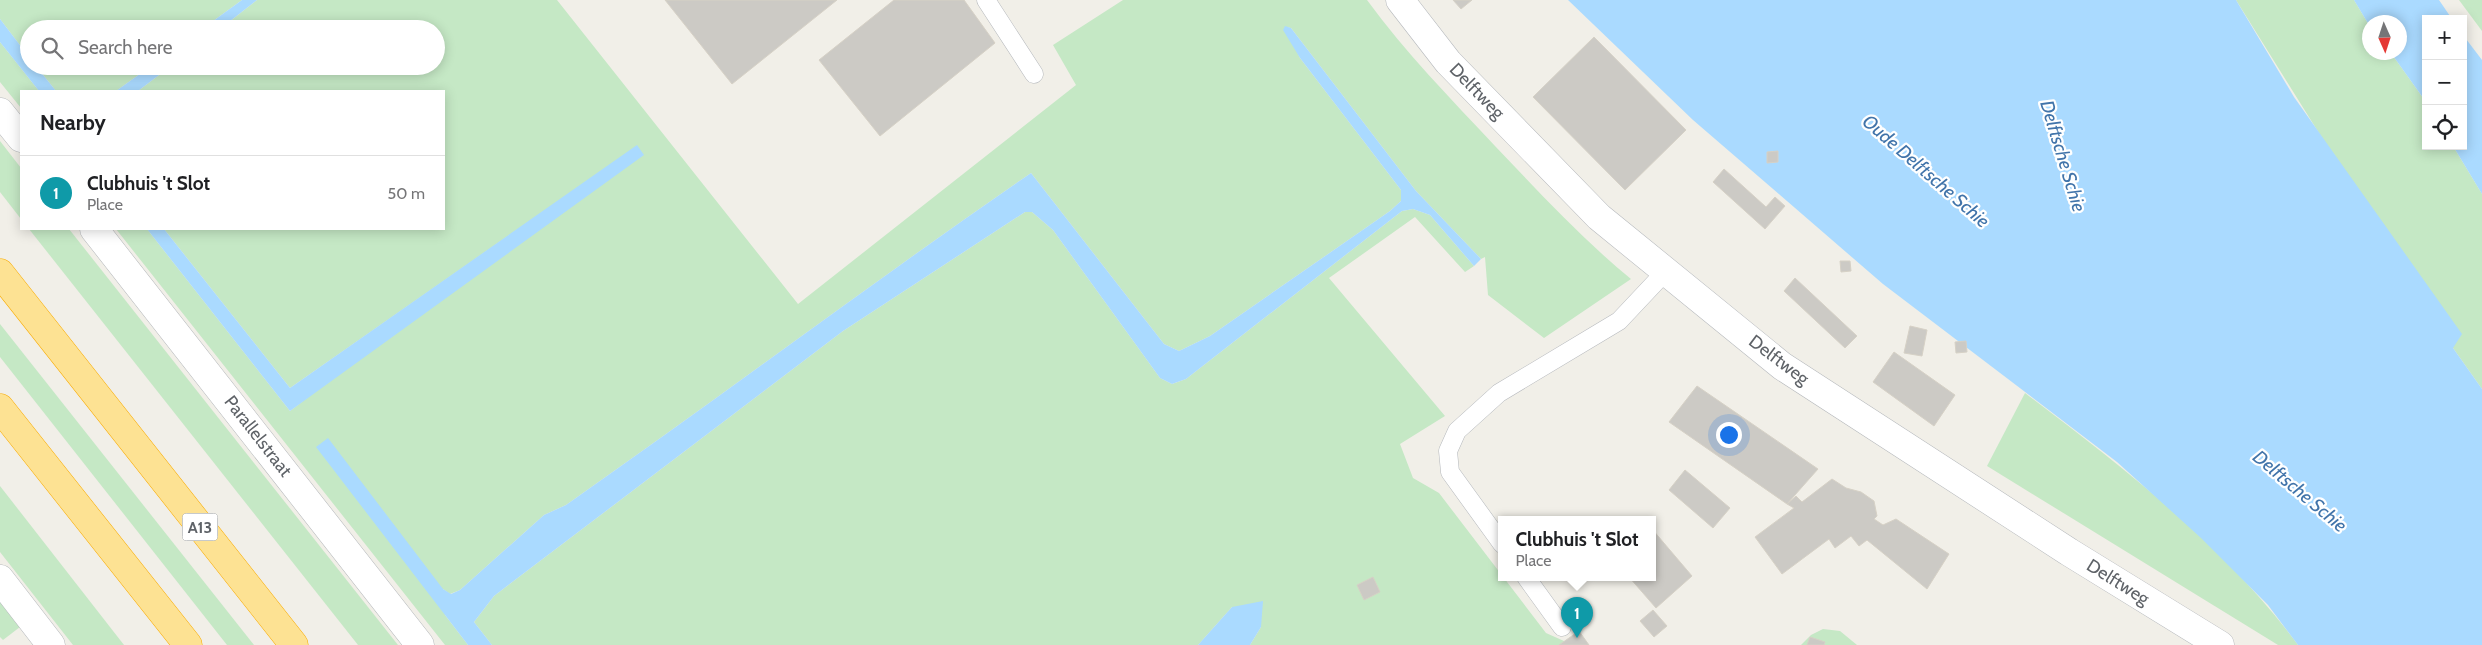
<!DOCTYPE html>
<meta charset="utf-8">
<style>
body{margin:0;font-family:Cabin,sans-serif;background:#f6f6f6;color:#202124}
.controls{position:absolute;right:15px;top:15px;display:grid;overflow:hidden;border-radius:0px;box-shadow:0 2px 12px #0003}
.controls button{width:45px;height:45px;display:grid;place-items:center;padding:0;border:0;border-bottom:1px solid #e0e0e0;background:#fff;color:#202124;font:25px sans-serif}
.compass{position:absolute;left:2362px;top:15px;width:45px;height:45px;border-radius:50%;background:#fff;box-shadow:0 2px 12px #0003;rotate:177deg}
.you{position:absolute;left:1728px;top:434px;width:18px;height:18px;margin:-12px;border:4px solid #fff;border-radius:50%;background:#1a73e8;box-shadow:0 0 0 8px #1a73e833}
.badge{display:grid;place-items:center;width:32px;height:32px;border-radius:50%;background:#ea4335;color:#fff;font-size:16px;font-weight:700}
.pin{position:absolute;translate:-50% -41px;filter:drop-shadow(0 1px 2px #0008)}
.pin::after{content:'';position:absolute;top:26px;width:18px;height:15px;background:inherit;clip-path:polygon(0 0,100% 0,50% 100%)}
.popup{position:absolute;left:1498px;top:516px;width:158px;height:65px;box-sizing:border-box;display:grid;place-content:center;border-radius:0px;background:#fff;filter:drop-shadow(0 1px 4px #0005);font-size:16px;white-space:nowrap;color:#757577}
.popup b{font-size:19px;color:#202124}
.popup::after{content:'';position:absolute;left:50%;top:100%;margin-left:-10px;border:10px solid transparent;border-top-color:#fff}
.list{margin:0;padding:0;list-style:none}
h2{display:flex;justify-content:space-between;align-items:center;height:65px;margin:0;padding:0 20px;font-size:21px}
h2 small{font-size:16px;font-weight:400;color:#757577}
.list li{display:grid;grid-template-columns:32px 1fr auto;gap:15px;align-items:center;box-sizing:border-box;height:75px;padding:0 20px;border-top:1px solid #e0e0e0}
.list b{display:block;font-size:19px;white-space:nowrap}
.list p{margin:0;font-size:16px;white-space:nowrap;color:#757577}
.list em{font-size:16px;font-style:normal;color:#757577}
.icon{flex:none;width:28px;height:28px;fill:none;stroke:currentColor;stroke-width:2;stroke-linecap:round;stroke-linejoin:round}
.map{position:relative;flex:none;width:2482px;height:645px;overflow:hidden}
.search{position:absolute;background:#fff;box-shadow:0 2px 12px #0003;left:20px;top:20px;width:425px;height:55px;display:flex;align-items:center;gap:12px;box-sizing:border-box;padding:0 18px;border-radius:28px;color:#757577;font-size:19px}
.panel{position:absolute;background:#fff;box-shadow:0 2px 12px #0003;left:20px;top:90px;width:425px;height:140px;border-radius:0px}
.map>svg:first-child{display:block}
</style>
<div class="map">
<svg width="2482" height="645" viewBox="0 0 2482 645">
<rect width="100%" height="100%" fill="#f1efe8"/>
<!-- green -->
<g fill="#c5e8c5">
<polygon points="0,0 242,0 202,29 29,29 29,57 0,19"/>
<path d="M257 0H557L798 304 1076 85 1053 45 1123 0H1367C1405 52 1451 99 1495 146 1539 192 1582 239 1631 279L1544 338 1488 295 1485 257 1481 259 1416 191 1291 28 1285 27 1300 58 1401 190V201L1390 211 1210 336 1179 351 1164 344 1031 173C874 281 722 396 566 505L544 515 460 590 450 594 443 589 445 615 468 645H445L116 229H147L290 411 637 146 290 388 164 229H444V91H138L171 66H436V29H220Z"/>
<polygon points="2236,0 2354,0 2369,25 2370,52 2391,53 2426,102 2426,146 2453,146 2482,194 2482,389 2453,348"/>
<polygon points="2459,0 2482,0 2482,31"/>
<polygon points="0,42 39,91 21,91 21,108 0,82"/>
<polygon points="36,66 151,66 116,91 56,91"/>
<polygon points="0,141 21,168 21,219 0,192"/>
<polygon points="1413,209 1430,215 1474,266 1465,272 1415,217 1329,278 1445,416 1400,444 1413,478 1439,493 1546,633 1573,645 1250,645 1261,627 1232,607 1198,645 492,645 474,622 494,596 843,331 1025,212 1032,212 1053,230 1160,378 1172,384 1186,379 1402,211"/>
<polygon points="29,229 69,229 398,645 358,645"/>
<polygon points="0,324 254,645 227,645 0,357"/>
<path d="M2025 393C2124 468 2224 545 2298 645H2278L1987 466Z"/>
<polygon points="0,486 124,645 73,645 0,552"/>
<polygon points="0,601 20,627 3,640 0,637"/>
<polygon points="1823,629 1840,631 1857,645 1801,645 1811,635"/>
</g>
<!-- water -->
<g fill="#aadaff">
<polygon points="242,0 257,0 220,29 202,29"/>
<polygon points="1568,0 2236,0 2294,97 2462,334 2453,348 2482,389 2482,645 2298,645 2268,605 2201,538 2117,462 1883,284 1693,120"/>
<polygon points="2354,0 2439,0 2452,19 2426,19 2426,102 2391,53 2400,52 2400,22 2370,22 2369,25"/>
<polygon points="0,19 29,57 29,66 36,66 56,91 39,91 0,42"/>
<path d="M1285 26 1291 28 1416 191 1481 259 1474 266 1430 215 1413 209 1402 211 1186 379 1172 384 1160 378 1053 230 1032 212H1025L843 331 494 596 474 622 492 645H468L316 447 328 438 443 589 451 594 460 590 544 515 566 505C722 396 874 281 1031 173L1164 344 1179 351 1210 336 1390 211 1401 201V190L1300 58 1283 30Z"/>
<polygon points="2463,35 2482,60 2482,194 2453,146 2463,146"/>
<polygon points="151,66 171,66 138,91 116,91"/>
<polygon points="637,145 644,155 290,411 147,229 164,229 290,388"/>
<polygon points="1263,601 1261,627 1250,645 1198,645 1232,607"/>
</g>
<!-- building -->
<g fill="#cccac5" stroke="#d6d1c6">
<polygon points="665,0 837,0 732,84"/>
<polygon points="894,0 964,0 995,43 880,136 819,60"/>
<polygon points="1453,0 1472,0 1461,9"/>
<polygon points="1594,37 1686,130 1625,190 1533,97"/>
<polygon points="1778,151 1778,162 1767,163 1767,152"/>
<polygon points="1724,169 1766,207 1775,197 1785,206 1765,229 1713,182"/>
<polygon points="1840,261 1850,261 1851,271 1841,272"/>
<polygon points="1795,278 1857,336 1845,348 1784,291"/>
<polygon points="1910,326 1927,330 1922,356 1904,353"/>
<polygon points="1966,341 1967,352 1956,353 1955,342"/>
<polygon points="1894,352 1955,395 1934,426 1873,382"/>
<polygon points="1697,386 1818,469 1787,504 1669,422"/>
<polygon points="1685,470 1730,508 1713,528 1669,490"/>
<polygon points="1832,479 1846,488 1861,492 1874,501 1877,516 1874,519 1883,525 1896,519 1949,554 1927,589 1867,540 1859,546 1851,536 1835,548 1829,539 1782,574 1755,537 1794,508 1787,504 1796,496 1802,502"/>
<polygon points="1652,529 1692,576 1656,608 1629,577 1652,577"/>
<polygon points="1373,577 1380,592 1364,600 1357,585"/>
<polygon points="1653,610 1667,626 1654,637 1640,621"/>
<polygon points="1579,631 1589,645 1559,645"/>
<polygon points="1810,637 1825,642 1824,645 1807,645"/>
</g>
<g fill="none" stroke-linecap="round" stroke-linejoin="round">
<defs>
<g id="service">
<polyline points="986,0 1034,74"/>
<polyline points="1502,544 1450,472 1448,451 1457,431 1499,393 1619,321 1666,271"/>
<polyline points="1526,577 1562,627"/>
</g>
<g id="tertiary">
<polyline points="1400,0 1448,62 1599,217 1782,366 2069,552 2220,645"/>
<polyline points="0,112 21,138"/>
<polyline points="94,229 420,645"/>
<polyline points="0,579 51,645"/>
</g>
<g id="motorway">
<polyline points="0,273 294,645"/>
<polyline points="0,408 188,645"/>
</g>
</defs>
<!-- service casing -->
<use href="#service" stroke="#b5b8bc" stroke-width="19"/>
<!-- tertiary casing -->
<use href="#tertiary" stroke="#b5b8bc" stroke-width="29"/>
<!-- motorway casing -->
<use href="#motorway" stroke="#f9ab00" stroke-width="29"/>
<!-- service -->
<use href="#service" stroke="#fff" stroke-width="18"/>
<!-- tertiary -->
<use href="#tertiary" stroke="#fff" stroke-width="28"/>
<!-- motorway -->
<use href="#motorway" stroke="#fde293" stroke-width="28"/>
</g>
<g text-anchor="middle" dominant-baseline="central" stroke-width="4.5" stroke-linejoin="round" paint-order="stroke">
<!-- shield labels -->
<rect fill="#fff" stroke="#8f9295" stroke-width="1" x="182.5" y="513.5" width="35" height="27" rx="4"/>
<g font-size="16" font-weight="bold" fill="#5f6368">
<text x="200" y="527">A13</text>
</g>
<!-- street labels -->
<g font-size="18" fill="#5f6368" stroke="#fff">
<text transform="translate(1477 91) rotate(46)">Delftweg</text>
<text transform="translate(1779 360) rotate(37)">Delftweg</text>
<text transform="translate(258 436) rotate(52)">Parallelstraat</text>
<text transform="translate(2118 582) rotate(32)">Delftweg</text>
</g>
<!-- water labels -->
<g font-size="19" font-style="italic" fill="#4174aa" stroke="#fff">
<text transform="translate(2063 156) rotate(73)">Delftsche Schie</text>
<text transform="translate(1926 171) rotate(41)">Oude Delftsche Schie</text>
<text transform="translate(2300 491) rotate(40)">Delftsche Schie</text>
</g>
</g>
</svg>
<div class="controls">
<button>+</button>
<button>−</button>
<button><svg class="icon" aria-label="locate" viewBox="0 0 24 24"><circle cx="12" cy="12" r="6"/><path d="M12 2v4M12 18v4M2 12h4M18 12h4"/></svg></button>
</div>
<svg class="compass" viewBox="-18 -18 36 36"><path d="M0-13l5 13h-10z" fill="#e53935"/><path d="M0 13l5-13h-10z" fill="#757577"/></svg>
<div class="you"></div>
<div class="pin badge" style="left:1577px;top:638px;background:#0f9aa8">1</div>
<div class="popup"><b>Clubhuis 't Slot</b>Place</div>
<div class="search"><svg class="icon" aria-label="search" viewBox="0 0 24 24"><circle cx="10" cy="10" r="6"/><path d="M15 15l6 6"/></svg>Search here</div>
<section class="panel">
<h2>Nearby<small></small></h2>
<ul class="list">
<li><span class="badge" style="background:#0f9aa8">1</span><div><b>Clubhuis 't Slot</b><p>Place</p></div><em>50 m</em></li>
</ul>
</section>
</div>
